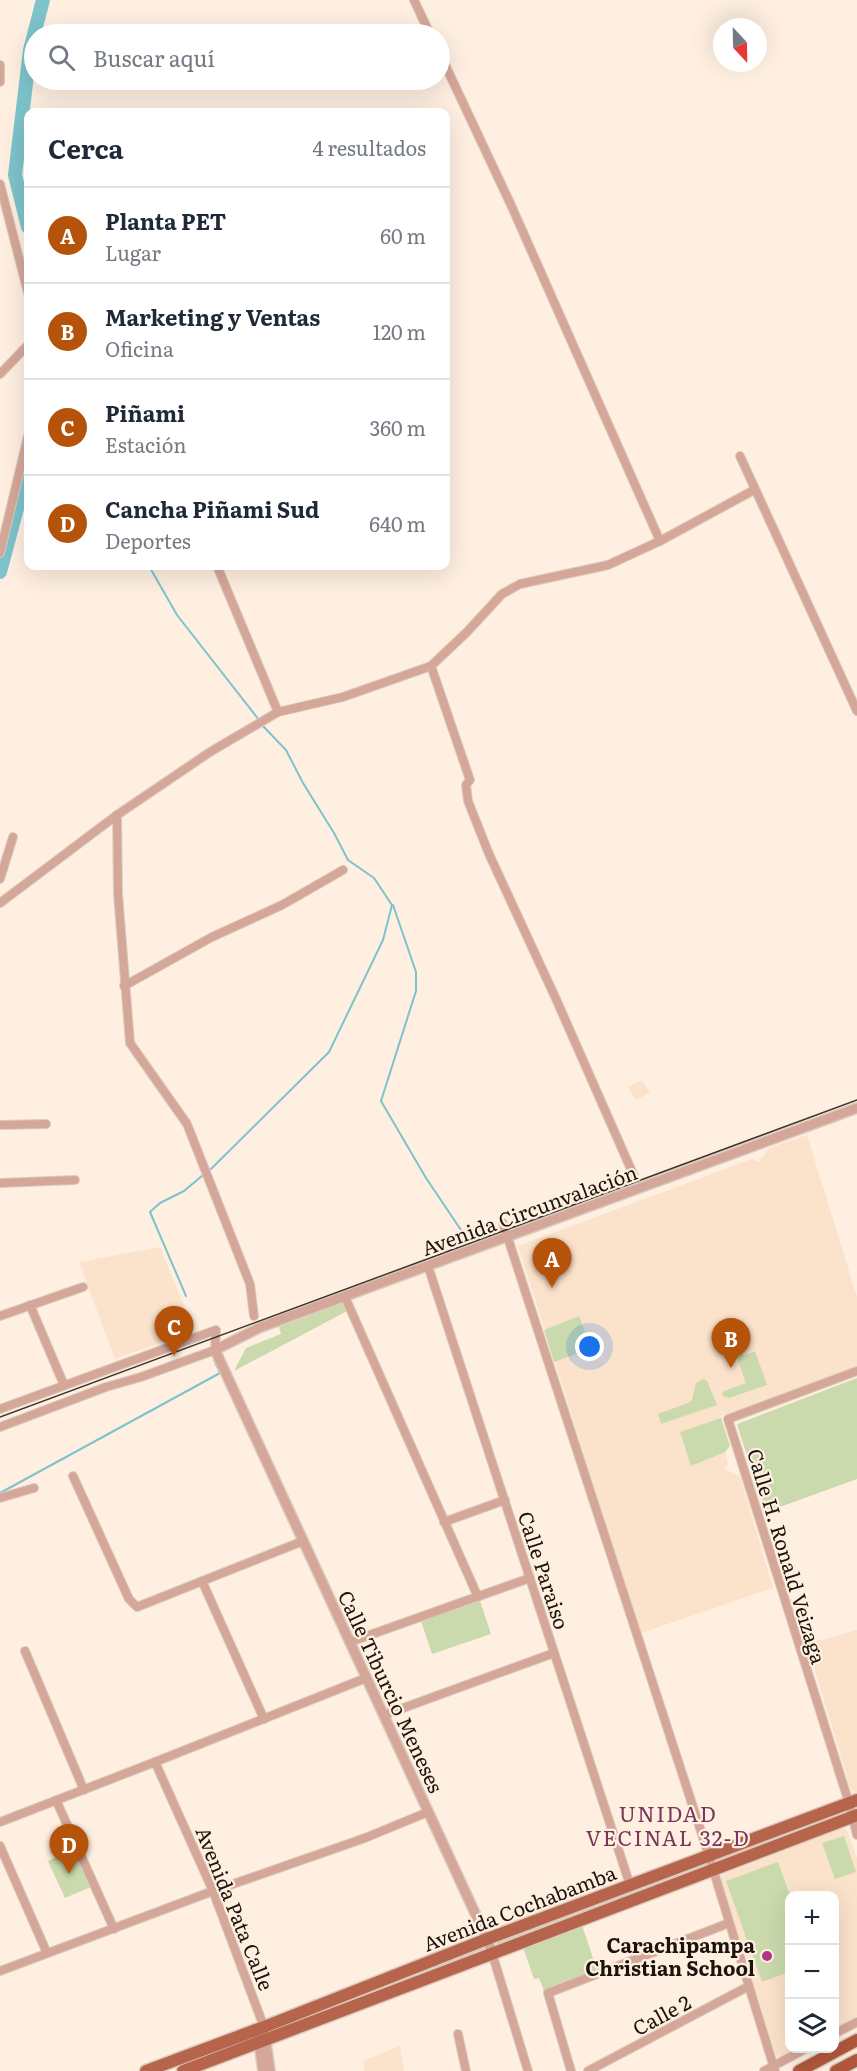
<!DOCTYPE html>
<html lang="es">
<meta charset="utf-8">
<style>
body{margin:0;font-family:Literata,serif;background:#f2f2f3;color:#1f2937}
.controls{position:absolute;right:18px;bottom:18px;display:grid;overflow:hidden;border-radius:12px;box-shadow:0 6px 24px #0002}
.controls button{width:54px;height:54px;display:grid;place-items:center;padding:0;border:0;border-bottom:2px solid #e0e1e3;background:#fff;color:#1f2937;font:30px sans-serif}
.compass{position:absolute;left:713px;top:18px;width:54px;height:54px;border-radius:50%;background:#fff;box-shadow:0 6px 24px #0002;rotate:158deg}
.you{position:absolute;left:590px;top:1347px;width:21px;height:21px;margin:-15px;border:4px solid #fff;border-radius:50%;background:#1a73e8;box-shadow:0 0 0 9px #1a73e833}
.badge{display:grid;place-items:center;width:39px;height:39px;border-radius:50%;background:#b45309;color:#fff;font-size:20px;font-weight:700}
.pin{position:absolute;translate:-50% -50px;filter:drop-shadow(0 2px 3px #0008)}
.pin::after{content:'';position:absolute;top:32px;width:21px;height:18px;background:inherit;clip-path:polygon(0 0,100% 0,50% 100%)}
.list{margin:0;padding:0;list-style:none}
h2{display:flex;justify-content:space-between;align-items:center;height:78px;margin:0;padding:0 24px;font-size:26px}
h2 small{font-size:20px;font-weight:400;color:#747a83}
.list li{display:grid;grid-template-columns:39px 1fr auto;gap:18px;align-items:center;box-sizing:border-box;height:96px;padding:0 24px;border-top:2px solid #e0e1e3}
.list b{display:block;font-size:22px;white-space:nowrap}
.list p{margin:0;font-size:20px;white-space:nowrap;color:#747a83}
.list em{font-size:20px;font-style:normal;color:#747a83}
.icon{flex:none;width:33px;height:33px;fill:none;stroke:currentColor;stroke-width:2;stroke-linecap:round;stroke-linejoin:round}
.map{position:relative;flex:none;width:857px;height:2071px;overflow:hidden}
.search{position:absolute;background:#fff;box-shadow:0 6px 24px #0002;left:24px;top:24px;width:426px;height:66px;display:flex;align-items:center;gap:15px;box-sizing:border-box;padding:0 21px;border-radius:33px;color:#747a83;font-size:22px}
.panel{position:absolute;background:#fff;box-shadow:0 6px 24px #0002;left:24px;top:108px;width:426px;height:462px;border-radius:12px}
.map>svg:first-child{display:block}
</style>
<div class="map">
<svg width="857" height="2071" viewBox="0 0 857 2071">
<rect width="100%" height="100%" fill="#feefe1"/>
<!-- built -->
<g fill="#fbe2ca">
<polygon points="642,1080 650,1093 636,1100 628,1087"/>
<polygon points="807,1135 857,1297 857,1366 721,1416 730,1446 725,1452 728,1464 725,1469 740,1476 773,1588 641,1633 518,1246 752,1159 759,1162 769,1148"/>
<polygon points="160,1247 194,1331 115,1359 79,1262"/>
<polygon points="857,1630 857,1792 851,1790 807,1644"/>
<polygon points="843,1828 847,1831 857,1858 857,2016 835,2028 834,1896 790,1896 790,2048 797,2049 782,2057 776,2056 720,1878 722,1875"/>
<polygon points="400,2046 404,2071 364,2071 363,2061"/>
</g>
<!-- green -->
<g fill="#cadaad">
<polygon points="342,1303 347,1311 234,1371 246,1348 281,1334 279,1327"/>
<polygon points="579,1316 585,1332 589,1331 595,1347 554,1362 544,1330"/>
<polygon points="739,1346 744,1356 755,1351 767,1385 729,1398 723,1396 722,1392 746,1383 734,1349"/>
<polygon points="857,1378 857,1479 766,1512 737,1425 740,1423"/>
<polygon points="703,1379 707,1381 717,1405 661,1424 658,1414 688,1403 692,1400 696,1383"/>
<polygon points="721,1418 730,1446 725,1452 691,1466 680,1432"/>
<polygon points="480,1601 491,1634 432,1654 421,1621"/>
<polygon points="844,1836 856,1872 835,1879 822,1843"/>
<polygon points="73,1849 91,1887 65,1898 48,1861"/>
<polygon points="778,1862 790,1895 789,1972 762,1982 726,1881"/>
<polygon points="702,1863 703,1867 498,1945 496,1941"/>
<polygon points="582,1925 597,1970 544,1991 539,1978 534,1979 523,1947"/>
<polygon points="482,1947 484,1951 276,2032 274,2028"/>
</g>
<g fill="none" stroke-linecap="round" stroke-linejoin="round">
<!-- stream -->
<g stroke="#7dc3cb" stroke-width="2">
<polyline points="149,566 177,615 259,720"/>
<polyline points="393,905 416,972 416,991 381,1101 426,1178 463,1233"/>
<polyline points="211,1169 329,1052 383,940 392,905 374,878 348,860 334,833 303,783 286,750 262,725"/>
<polyline points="186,1296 150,1212 160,1203 184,1191 203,1175"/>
<polyline points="0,1493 220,1373 214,1360"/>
</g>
<!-- river -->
<g stroke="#7dc3cb" stroke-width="14">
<polyline points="28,227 15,175 30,50 43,0"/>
<polyline points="0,572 28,467"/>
</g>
<defs>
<g id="minor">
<polyline points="414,0 430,34"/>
<polyline points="440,54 511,205 660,541"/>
<polyline points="0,65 0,82"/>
<polyline points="0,184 28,293"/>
<polyline points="0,374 28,345"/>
<polyline points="740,456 857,711"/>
<polyline points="0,553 28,436"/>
<polyline points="217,566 278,712"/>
<polyline points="431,666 470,780 466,785 468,801 489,854 556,999 634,1176"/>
<polyline points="117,815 118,894 130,1043 187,1124 250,1284 254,1316"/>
<polyline points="0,879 13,837"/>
<polyline points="0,903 117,815 210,752 278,712 343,697 431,666 467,632 502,594 520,584 608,565 660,541 754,490"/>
<polyline points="124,986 212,937 282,905 343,870"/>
<polyline points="0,1125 46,1124"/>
<polyline points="0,1183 75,1180"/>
<polyline points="503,1223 709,1856 775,2071"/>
<polyline points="428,1266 630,1885"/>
<polyline points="345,1297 478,1597"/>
<polyline points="30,1305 64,1385"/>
<polyline points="0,1316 83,1287"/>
<polyline points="857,1371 728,1419 849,1803 857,1835"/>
<polyline points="0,1409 216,1330 215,1350 141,1377 106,1387 0,1427"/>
<polyline points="73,1476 129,1599 137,1607 303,1541"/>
<polyline points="0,1498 34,1488"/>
<polyline points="444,1522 505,1500"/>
<polyline points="202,1581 264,1719"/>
<polyline points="350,1642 530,1578"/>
<polyline points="25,1651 84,1790"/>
<polyline points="384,1715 554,1653"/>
<polyline points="155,1762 213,1891 264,2027"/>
<polyline points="56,1800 114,1929"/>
<polyline points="0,1822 155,1762 366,1678"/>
<polyline points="0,1846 47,1953"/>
<polyline points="492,1953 528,2071"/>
<polyline points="0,1971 213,1891 365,1838 428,1812"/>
<polyline points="458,2034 466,2071"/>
<polyline points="834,2034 857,2022"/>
<polyline points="571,2071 548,1993 729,1923"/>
<polyline points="588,2071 749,1986"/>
<polyline points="764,2071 807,2048"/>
</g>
<g id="tertiary">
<polyline points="492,1953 487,1939 215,1350 261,1327 857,1108"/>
<polyline points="257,2030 263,2071"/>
<polyline points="265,2035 270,2071"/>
</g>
<g id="primary">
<polyline points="146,2071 264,2027 487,1939 857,1800"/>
<polyline points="183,2071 857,1815"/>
</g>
<g id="trunk">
<polyline points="799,2071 857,2040"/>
<polyline points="836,2071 857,2060"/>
</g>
</defs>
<!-- minor casing -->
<use href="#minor" stroke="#daccbf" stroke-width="10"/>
<!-- tertiary casing -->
<use href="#tertiary" stroke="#daccbf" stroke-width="12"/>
<!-- primary casing -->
<use href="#primary" stroke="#daccbf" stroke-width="15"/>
<!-- trunk casing -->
<use href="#trunk" stroke="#daccbf" stroke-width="15"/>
<!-- minor -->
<use href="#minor" stroke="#d5a798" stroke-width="8"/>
<!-- tertiary -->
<use href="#tertiary" stroke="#d5a798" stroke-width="9"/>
<!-- primary -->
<use href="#primary" stroke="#b6654c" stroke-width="12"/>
<!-- trunk -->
<use href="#trunk" stroke="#b0583c" stroke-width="12"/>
<!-- tram -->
<polyline stroke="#3f352c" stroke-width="1.5" points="0,1417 857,1100"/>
</g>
<!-- markers -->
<circle fill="#b43582" stroke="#feefe1" stroke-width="2" cx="767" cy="1956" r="6"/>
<g text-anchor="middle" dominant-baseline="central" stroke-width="4.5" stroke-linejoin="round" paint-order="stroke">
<!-- street labels -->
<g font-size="20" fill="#1c140b" stroke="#feefe1">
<text transform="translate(529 1209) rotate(-20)">Avenida Circunvalación</text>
<text transform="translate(788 1556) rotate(73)">Calle H. Ronald Veizaga</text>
<text transform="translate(545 1570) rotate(72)">Calle Paraiso</text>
<text transform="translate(392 1691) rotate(65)">Calle Tiburcio Meneses</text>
<text transform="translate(519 1907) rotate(-21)">Avenida Cochabamba</text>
<text transform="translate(236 1908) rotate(68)">Avenida Pata Calle</text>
<text transform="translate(661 2014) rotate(-28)">Calle 2</text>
</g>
<!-- poi labels -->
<g font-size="20" font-weight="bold" fill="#1c140b" stroke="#feefe1" text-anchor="end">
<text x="755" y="1944">Carachipampa<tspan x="755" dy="23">Christian School</tspan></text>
</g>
<!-- neighbourhood labels -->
<g font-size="21" letter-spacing="1.5" fill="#77375a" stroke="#feefe1">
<text x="668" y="1812">UNIDAD<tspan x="668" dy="24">VECINAL 32-D</tspan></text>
</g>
</g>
</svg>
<div class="controls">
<button>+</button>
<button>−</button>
<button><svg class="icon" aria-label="layers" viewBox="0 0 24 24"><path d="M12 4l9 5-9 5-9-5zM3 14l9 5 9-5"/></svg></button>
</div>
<svg class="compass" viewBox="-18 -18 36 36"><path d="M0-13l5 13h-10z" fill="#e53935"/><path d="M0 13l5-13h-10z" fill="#747a83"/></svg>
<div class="you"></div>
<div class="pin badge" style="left:552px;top:1288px">A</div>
<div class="pin badge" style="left:731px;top:1368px">B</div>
<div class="pin badge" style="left:174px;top:1356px">C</div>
<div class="pin badge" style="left:69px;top:1874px">D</div>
<div class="search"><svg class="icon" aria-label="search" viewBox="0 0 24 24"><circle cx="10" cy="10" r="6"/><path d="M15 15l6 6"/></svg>Buscar aquí</div>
<section class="panel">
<h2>Cerca<small>4 resultados</small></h2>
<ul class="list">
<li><span class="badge">A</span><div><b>Planta PET</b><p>Lugar</p></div><em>60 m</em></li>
<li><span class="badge">B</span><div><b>Marketing y Ventas</b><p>Oficina</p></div><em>120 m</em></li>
<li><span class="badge">C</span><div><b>Piñami</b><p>Estación</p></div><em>360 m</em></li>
<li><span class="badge">D</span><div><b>Cancha Piñami Sud</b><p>Deportes</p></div><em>640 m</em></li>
</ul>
</section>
</div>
